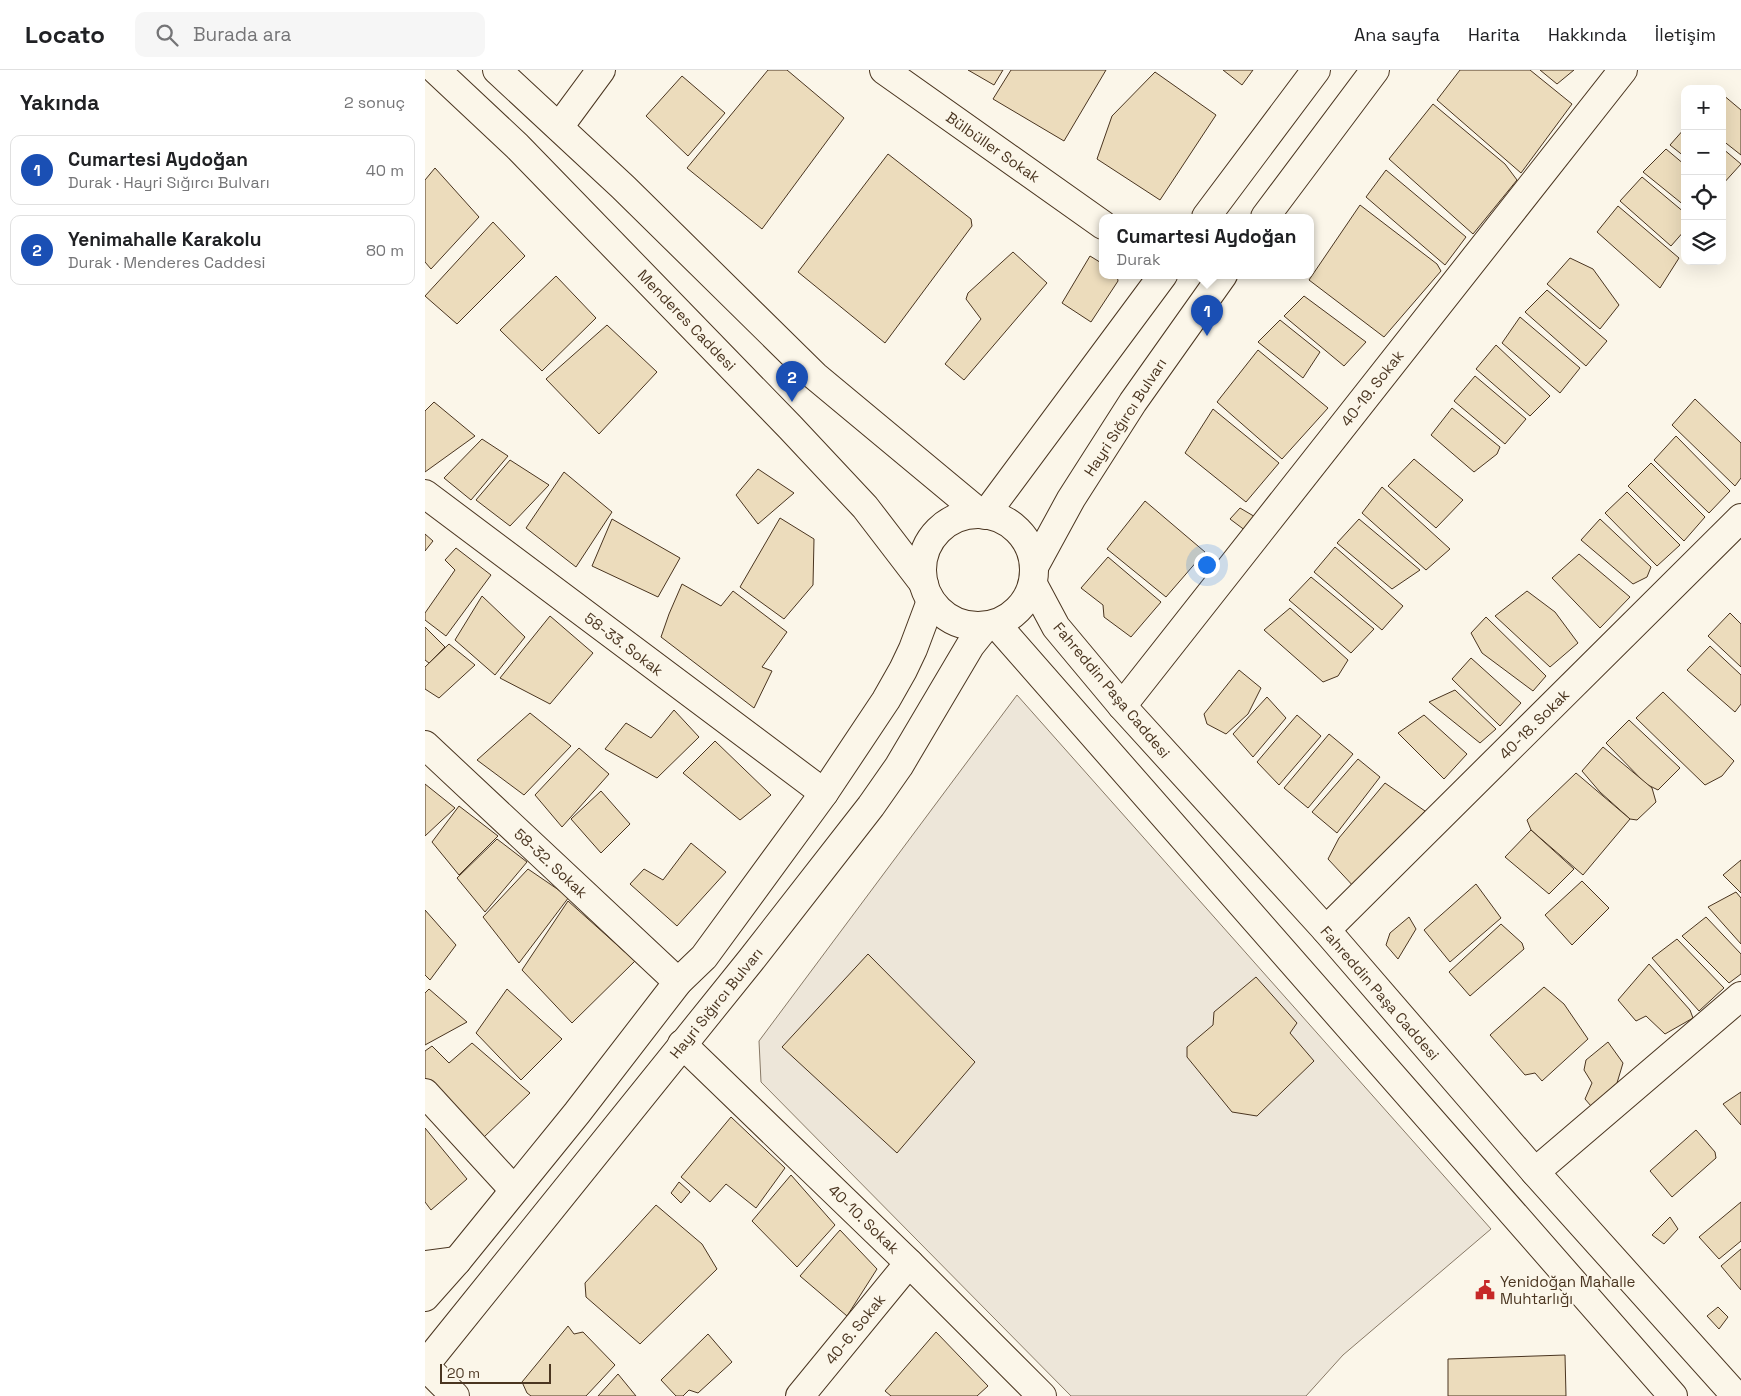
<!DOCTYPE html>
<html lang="tr">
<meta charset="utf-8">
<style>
body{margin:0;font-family:"Space Grotesk",sans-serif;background:#f6f6f6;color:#202124}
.controls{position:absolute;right:15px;top:15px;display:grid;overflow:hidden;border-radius:10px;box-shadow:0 5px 20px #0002}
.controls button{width:45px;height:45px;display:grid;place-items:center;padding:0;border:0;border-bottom:1px solid #e0e0e0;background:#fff;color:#202124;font:25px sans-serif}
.scale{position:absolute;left:15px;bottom:12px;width:111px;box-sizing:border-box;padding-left:5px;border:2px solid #4a3520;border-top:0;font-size:14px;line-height:18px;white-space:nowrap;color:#4a3520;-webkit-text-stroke:4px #fbf6e9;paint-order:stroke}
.you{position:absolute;left:781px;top:494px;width:18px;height:18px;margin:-12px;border:4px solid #fff;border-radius:50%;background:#1a73e8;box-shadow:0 0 0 8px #1a73e833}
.badge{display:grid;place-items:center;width:32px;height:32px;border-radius:50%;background:#c62828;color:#fff;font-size:16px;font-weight:700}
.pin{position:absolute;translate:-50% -41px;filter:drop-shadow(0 1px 2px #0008)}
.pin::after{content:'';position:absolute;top:26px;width:18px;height:15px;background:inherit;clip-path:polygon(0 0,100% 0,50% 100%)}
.popup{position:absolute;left:674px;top:144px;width:215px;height:65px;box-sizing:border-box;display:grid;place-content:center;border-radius:10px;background:#fff;filter:drop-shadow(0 1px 4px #0005);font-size:16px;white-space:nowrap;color:#757577}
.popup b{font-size:19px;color:#202124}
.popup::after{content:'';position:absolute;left:50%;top:100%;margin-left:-10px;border:10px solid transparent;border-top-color:#fff}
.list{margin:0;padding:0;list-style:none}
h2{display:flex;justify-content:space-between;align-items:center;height:65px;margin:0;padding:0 20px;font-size:21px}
h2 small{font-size:16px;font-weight:400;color:#757577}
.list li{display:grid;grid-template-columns:32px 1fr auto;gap:15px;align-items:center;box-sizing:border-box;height:70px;margin:0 10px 10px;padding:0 10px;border:1px solid #e0e0e0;border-radius:10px}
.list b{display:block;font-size:19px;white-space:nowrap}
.list p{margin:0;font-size:16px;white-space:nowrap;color:#757577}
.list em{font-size:16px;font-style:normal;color:#757577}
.icon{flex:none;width:28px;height:28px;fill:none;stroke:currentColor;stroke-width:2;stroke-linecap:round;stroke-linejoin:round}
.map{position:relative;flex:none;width:1316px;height:1326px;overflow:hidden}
header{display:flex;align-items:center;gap:30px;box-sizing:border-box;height:70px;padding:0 25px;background:#fff;border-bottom:1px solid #e0e0e0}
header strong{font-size:24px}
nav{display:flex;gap:28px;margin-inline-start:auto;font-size:18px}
.search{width:350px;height:45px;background:#f6f6f6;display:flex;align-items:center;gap:12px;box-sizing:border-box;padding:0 18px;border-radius:10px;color:#757577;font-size:19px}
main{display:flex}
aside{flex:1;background:#fff}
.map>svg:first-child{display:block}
</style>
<header>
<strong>Locato</strong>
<div class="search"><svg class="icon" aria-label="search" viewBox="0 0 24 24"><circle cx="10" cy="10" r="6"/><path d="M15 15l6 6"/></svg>Burada ara</div>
<nav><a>Ana sayfa</a><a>Harita</a><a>Hakkında</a><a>İletişim</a></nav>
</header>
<main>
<aside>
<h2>Yakında<small>2 sonuç</small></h2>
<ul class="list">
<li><span class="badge" style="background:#1a4fb4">1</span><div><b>Cumartesi Aydoğan</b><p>Durak · Hayri Sığırcı Bulvarı</p></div><em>40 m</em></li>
<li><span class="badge" style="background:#1a4fb4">2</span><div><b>Yenimahalle Karakolu</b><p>Durak · Menderes Caddesi</p></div><em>80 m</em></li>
</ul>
</aside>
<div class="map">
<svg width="1316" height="1326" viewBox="0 0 1316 1326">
<rect width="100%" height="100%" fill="#fbf6e9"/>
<!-- green -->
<polygon fill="#ede6d9" stroke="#887966" points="592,625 1066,1159 918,1285 881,1326 646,1326 336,1012 334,971"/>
<!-- building -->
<g fill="#ecdcbc" stroke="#4a3520">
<polygon points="343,0 362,0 419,48 337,159 262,98"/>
<polygon points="543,0 578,0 569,15"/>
<polygon points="586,0 681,0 639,71 568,29"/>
<polygon points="798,0 828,0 817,15"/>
<polygon points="1035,0 1105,0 1147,34 1096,103 1012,30"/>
<polygon points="1115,0 1149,0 1132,14"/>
<polygon points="730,2 791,45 735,130 672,89 687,46"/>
<polygon points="257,6 300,43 263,86 221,46"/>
<polygon points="1297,24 1316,40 1316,85 1297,70"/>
<polygon points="1008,34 1080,94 1092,110 1048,164 964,89"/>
<polygon points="1260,58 1260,87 1245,75"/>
<polygon points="1297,78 1316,94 1297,115"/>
<polygon points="1241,79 1260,95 1260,136 1218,102"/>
<polygon points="463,84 546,149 547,156 460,273 373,202"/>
<polygon points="10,98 54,147 6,199 0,192 0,110"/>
<polygon points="961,100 1041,167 1020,195 941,127"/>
<polygon points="1217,107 1260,143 1260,160 1246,176 1195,131"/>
<polygon points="935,135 1012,194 1016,201 959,267 884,210"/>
<polygon points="1193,136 1254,188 1235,218 1172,162"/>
<polygon points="68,152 100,186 32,254 0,226"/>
<polygon points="588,182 622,213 539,310 520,294 556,249 541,229 543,223"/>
<polygon points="665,186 678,194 678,205 692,205 693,211 666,252 637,233"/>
<polygon points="1145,188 1168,199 1194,235 1175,259 1122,214"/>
<polygon points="131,206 171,248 117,301 75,260"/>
<polygon points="1122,220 1182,271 1161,296 1100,242"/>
<polygon points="879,226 941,272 919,296 859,246"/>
<polygon points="1095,247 1155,298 1135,323 1077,273"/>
<polygon points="855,250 895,282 878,308 833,272"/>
<polygon points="182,255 232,302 174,364 121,309"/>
<polygon points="1071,275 1125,326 1105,346 1051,299"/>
<polygon points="833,280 903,338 857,389 792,332"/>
<polygon points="1050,306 1101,349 1080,374 1029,331"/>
<polygon points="1270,329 1316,373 1316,408 1310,416 1247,355"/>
<polygon points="9,332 50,366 0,402 0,341"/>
<polygon points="1027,338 1075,377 1072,384 1049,402 1006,365"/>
<polygon points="788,339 854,393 821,432 760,383"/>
<polygon points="1251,366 1305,421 1284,443 1229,390"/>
<polygon points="57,369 83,386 46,430 19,408"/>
<polygon points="989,389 1038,430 1011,458 963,416"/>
<polygon points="85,390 124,415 85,456 51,430"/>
<polygon points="1226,393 1280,447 1259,471 1203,416"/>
<polygon points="333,399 369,423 333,454 311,425"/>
<polygon points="139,402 187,442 151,497 101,458"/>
<polygon points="957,417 1025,479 1001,500 937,443"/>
<polygon points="1202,422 1255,475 1232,496 1180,443"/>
<polygon points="720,431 780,482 741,527 682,479"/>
<polygon points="815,438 832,448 825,464 805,449"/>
<polygon points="355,448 389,469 388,515 359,549 315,517"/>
<polygon points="187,449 255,488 233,527 167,496"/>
<polygon points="934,449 995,500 967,519 912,473"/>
<polygon points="1175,449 1226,497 1222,507 1208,514 1156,470"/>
<polygon points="0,464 8,471 0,481"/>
<polygon points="910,477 978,536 957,560 889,502"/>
<polygon points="31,478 66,505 21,566 0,550 0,543 30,500 20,490"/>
<polygon points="1154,484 1205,527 1175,558 1127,508"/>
<polygon points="683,487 736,532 706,567 679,547 678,535 656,518"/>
<polygon points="886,507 949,559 926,583 864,530"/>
<polygon points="257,514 296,536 308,521 362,562 337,597 347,601 329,638 236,567 244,544"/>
<polygon points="1102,521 1130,542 1153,573 1125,597 1070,546"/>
<polygon points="57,526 100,567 70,605 30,570"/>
<polygon points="865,538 923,590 913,606 898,612 839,560"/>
<polygon points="1305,543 1316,554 1316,597 1283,566"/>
<polygon points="125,546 168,583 125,634 75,608"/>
<polygon points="1061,547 1121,606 1108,621 1057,583 1046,563"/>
<polygon points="0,557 20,577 4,593 0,590"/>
<polygon points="24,574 50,595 14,628 0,619 0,597"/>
<polygon points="1285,576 1316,605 1316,634 1310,642 1262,600"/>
<polygon points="1046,588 1096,633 1075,656 1027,609"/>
<polygon points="814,600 836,618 823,644 801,664 782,654 779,644"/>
<polygon points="1030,620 1071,659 1055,673 1004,632"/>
<polygon points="1238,622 1309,691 1297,706 1280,715 1211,648"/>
<polygon points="842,627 861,648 828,687 808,664"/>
<polygon points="249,640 274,667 232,708 180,679 201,653 226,668"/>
<polygon points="105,643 146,676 99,725 52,690"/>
<polygon points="872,645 896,666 854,715 832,692"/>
<polygon points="999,645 1042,684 1019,709 973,663"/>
<polygon points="1204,650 1255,698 1233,720 1221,714 1181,673"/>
<polygon points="904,664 928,684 883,738 859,718"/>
<polygon points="290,671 346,725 315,750 258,703"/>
<polygon points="1178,677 1227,718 1231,732 1212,750 1205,749 1175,722 1157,701"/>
<polygon points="154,678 184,704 137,757 110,725"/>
<polygon points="933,689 955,707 912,763 887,742"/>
<polygon points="1151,703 1205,749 1158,805 1106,760 1102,750"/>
<polygon points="960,713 1000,741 931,819 903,789 914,768"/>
<polygon points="0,714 30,738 0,766"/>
<polygon points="176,721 205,754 176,783 146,749"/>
<polygon points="34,736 73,766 34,805 7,772"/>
<polygon points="1106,760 1149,799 1124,824 1080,787"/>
<polygon points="72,769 102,792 60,842 32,808"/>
<polygon points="266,773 301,802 252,856 205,814 219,799 238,810"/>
<polygon points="1316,790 1316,823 1298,805"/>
<polygon points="103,799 144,827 94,893 58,847"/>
<polygon points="1157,811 1184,838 1147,875 1120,845"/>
<polygon points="1051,814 1076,848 1025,892 999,860"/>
<polygon points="1311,822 1316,828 1316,874 1283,837"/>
<polygon points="143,831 210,891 147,953 97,900"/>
<polygon points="0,840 31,875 5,910 0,905"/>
<polygon points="984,847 991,859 973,889 961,875 965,863"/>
<polygon points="1281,847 1316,884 1316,904 1304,913 1257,866"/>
<polygon points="1076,854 1097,873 1099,879 1045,926 1024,902"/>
<polygon points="1252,869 1299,918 1274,941 1227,888"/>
<polygon points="443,884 550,992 472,1083 357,977"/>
<polygon points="1224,894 1265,940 1268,948 1240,964 1221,946 1211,951 1193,930"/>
<polygon points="831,907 872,953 865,963 889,991 832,1046 807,1042 762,987 762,977 788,955 789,942"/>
<polygon points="1119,917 1139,934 1163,969 1117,1011 1110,1003 1100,1005 1065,965"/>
<polygon points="4,919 42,952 0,975 0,923"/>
<polygon points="82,919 137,969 96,1010 51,963"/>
<polygon points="1183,972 1198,993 1192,1013 1166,1036 1160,1029 1167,1013 1159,1000 1161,990"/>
<polygon points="47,973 105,1023 59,1067 0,1009 0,981 7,976 24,993"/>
<polygon points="1316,1022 1316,1055 1298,1034"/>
<polygon points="306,1047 360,1098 331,1138 301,1114 285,1132 256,1107"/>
<polygon points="0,1058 42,1109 6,1140 0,1132"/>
<polygon points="1271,1060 1290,1082 1291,1088 1247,1127 1225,1101"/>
<polygon points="366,1105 410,1155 372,1197 327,1151"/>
<polygon points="254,1112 265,1122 256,1133 246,1123"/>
<polygon points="1316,1132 1316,1171 1294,1189 1274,1167"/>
<polygon points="231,1135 277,1174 292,1199 215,1274 161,1227 160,1213"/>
<polygon points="1245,1147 1253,1159 1239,1174 1227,1165"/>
<polygon points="415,1160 452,1199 422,1246 375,1206"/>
<polygon points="1316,1179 1316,1220 1296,1196"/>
<polygon points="1293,1237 1303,1247 1294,1259 1282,1246"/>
<polygon points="143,1256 149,1264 158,1262 190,1295 161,1326 106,1326 102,1323 97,1312"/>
<polygon points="511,1262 563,1316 552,1326 466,1326 460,1321"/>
<polygon points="283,1264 307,1292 273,1323 264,1320 258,1326 251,1326 236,1310"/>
<polygon points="1140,1285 1141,1326 1023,1326 1023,1289"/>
<polygon points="193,1304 211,1326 173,1326"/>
</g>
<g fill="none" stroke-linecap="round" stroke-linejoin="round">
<defs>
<g id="street">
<polyline points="459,0 678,155"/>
<polyline points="134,57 176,0"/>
<polyline points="0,424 399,723"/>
<polyline points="697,636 1198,0"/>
<polyline points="0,675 253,912"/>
<polyline points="901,860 1316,448"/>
<polyline points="257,974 484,1193 617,1326"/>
<polyline points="0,1023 89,1120"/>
<polyline points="1110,1102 1316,926"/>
<polyline points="0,1195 32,1191"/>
<polyline points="0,1296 30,1326"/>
<polyline points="375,1326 484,1193"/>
</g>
<g id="secondary">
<polyline points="781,147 891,0"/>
<polyline points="840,147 950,0"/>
<polyline points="560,445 738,205"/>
<polyline points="610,495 646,429 708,332 798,205"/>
<polyline points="0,1227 32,1191 152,1043 253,912 279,887 399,723 461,630 478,600 488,579 506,531"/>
<polyline points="0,1295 326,890 446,736 474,696 545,576 561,556"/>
</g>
<g id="primary">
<polyline points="11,0 92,76 365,357 440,437 499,514"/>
<polyline points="72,0 198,117 390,306 556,444"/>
<circle cx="553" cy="500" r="56"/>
<polyline points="608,514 631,557 697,636 901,860 1110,1102 1311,1326"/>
<polyline points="571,554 1248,1326"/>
</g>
</defs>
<!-- street casing -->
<use href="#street" stroke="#4a3520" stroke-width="30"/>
<!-- secondary casing -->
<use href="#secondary" stroke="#4a3520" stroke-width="30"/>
<!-- primary casing -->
<use href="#primary" stroke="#4a3520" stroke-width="30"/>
<!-- street -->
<use href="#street" stroke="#fbf6e9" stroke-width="28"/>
<!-- secondary -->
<use href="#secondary" stroke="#fbf6e9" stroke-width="28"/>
<!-- primary -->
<use href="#primary" stroke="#fbf6e9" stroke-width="28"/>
</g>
<!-- icons -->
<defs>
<symbol id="civic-bare" viewBox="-9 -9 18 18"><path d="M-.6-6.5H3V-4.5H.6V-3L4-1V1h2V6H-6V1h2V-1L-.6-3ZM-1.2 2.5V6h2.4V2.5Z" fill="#c62828" stroke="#fbf6e9" stroke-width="2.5" paint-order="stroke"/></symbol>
</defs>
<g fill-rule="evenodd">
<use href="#civic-bare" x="1046" y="1206" width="28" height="28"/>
</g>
<g text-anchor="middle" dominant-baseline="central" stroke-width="4" stroke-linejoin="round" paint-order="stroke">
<!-- street labels -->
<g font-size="15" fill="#4a3520" stroke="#fbf6e9">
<text transform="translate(568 77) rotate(35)">Bülbüller Sokak</text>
<text transform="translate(262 250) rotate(46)">Menderes Caddesi</text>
<text transform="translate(947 318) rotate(-52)">40-19. Sokak</text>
<text transform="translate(700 347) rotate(-57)">Hayri Sığırcı Bulvarı</text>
<text transform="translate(199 574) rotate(37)">58-33. Sokak</text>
<text transform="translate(687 620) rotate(50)">Fahreddin Paşa Caddesi</text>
<text transform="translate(1109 654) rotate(-45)">40-18. Sokak</text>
<text transform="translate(126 793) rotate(43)">58-32. Sokak</text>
<text transform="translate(955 923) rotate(49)">Fahreddin Paşa Caddesi</text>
<text transform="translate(291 933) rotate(-51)">Hayri Sığırcı Bulvarı</text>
<text transform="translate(439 1149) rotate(44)">40-10. Sokak</text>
<text transform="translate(430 1259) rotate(-51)">40-6. Sokak</text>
</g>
<!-- poi labels -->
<g font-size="15" fill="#4a3520" stroke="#fbf6e9" text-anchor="start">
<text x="1075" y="1211">Yenidoğan Mahalle<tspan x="1075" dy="17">Muhtarlığı</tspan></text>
</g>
</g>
</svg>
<div class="controls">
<button>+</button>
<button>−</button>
<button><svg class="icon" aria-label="locate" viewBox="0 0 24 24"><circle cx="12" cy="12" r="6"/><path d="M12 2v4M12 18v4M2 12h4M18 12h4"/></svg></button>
<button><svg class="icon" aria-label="layers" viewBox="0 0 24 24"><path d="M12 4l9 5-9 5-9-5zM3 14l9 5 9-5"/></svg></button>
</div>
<div class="scale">20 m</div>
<div class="you"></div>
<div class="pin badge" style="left:782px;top:266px;background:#1a4fb4">1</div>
<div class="popup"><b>Cumartesi Aydoğan</b>Durak</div>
<div class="pin badge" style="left:367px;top:332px;background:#1a4fb4">2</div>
</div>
</main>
